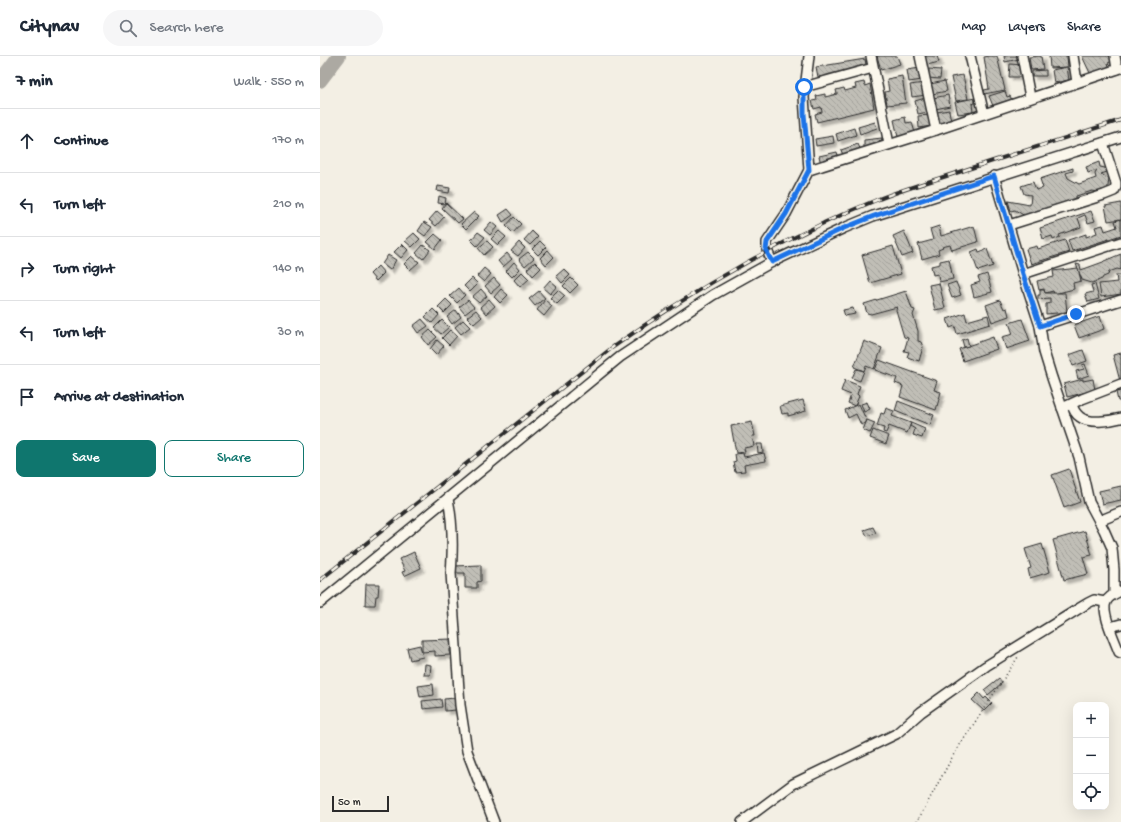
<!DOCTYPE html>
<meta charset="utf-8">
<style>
body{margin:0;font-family:"Gochi Hand",sans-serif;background:#f6f6f7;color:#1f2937}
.controls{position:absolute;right:12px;bottom:12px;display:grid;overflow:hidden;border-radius:8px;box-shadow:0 4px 16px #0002}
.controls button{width:36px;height:36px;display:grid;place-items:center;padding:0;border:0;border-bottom:1px solid #e0e1e3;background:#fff;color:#1f2937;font:20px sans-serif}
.scale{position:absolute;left:12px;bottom:10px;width:57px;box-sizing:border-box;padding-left:4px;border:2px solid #2b2b2b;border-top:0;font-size:11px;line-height:14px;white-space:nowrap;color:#2b2b2b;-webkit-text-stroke:3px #fbf7ec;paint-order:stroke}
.stop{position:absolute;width:12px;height:12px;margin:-9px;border:3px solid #1a73e8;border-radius:50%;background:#fff}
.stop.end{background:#1a73e8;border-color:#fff;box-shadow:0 1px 4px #0008}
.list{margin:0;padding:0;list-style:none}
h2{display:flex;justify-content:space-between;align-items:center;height:52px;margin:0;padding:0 16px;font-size:17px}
h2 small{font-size:13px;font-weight:400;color:#747a83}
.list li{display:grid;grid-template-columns:26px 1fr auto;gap:12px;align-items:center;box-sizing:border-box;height:64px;padding:0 16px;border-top:1px solid #e0e1e3}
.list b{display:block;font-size:15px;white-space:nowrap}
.list em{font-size:13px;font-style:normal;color:#747a83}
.actions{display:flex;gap:8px;padding:12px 16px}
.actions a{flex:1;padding:9px 0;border:1px solid #0f766e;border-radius:8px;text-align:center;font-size:14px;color:#0f766e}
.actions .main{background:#0f766e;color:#fff}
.icon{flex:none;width:22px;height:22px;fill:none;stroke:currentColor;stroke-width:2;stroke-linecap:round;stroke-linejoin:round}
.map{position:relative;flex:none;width:801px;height:766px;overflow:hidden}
header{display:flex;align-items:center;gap:24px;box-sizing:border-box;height:56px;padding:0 20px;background:#fff;border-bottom:1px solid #e0e1e3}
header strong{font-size:19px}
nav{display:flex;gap:22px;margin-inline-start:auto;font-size:14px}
.search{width:280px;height:36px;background:#f6f6f7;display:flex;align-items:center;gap:10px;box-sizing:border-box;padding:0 14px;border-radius:22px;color:#747a83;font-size:15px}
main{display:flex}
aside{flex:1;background:#fff}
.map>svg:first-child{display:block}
</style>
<header>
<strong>Citynav</strong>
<div class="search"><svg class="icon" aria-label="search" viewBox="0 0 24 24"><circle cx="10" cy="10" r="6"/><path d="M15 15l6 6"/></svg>Search here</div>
<nav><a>Map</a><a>Layers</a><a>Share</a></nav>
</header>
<main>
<aside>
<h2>7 min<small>Walk · 550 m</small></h2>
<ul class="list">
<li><svg class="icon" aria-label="ahead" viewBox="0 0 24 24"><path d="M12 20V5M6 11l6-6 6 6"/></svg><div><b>Continue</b></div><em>170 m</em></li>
<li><svg class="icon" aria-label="left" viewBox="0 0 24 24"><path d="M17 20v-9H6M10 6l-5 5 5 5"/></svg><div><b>Turn left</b></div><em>210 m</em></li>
<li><svg class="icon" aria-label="right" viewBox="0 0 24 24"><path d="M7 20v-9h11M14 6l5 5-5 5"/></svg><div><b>Turn right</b></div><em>140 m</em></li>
<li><svg class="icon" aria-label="left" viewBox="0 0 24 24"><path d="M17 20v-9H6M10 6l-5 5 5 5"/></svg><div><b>Turn left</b></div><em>30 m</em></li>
<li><svg class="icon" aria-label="arrive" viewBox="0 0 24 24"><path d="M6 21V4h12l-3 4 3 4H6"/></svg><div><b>Arrive at destination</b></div></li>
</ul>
<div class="actions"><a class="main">Save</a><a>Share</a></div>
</aside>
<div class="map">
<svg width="801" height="766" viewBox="0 0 801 766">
<defs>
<pattern id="building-back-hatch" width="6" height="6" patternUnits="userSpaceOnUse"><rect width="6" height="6" fill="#c0beb6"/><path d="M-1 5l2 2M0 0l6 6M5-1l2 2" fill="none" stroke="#a5a39d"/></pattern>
<filter id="shadow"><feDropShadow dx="3.5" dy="3.5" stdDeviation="1" flood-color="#0004"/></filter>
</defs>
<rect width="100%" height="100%" fill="#f3efe4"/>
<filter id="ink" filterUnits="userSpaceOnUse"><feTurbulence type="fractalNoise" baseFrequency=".025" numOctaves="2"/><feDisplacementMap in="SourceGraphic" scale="8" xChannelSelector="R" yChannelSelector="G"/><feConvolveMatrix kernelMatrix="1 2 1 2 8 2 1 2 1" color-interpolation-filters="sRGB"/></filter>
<g filter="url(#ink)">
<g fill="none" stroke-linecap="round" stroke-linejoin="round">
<!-- river -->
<polyline stroke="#aca9a2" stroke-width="14" points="0,25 19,0"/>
</g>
<!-- building -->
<g fill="url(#building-back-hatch)" stroke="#2b2b2b" filter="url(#shadow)">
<polygon points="557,0 577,0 580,8 561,14"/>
<polygon points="605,0 617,0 619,6 607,9"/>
<polygon points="669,0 677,0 685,34 664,38 664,34 669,33 664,1"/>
<polygon points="684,0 699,0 699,3 685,6"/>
<polygon points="721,0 723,13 711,14 709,1"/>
<polygon points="729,0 747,0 748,11 730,12"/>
<polygon points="762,0 790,0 792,5 788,7 789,10 783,14 770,17"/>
<polygon points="545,3 546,9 540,10 541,14 498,21 496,11"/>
<polygon points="690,8 702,9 701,21 689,21"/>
<polygon points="747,11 749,24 734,27 732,14"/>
<polygon points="600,12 602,24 589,26 587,14"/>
<polygon points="609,13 621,14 620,23 608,22"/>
<polygon points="726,14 726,20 712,20 712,15"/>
<polygon points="643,19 648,43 636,45 631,21"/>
<polygon points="582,20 586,47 567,49 565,36 569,35 567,23"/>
<polygon points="625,25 627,35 612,38 610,28"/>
<polygon points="544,26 545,30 550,28 554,52 497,66 495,58 502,56 501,51 494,53 492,45 497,44 496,40 505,38 505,41 517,38 516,34 524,32 525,35 536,32 535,28"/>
<polygon points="604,27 606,39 592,41 590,29"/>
<polygon points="685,35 687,41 690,40 692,44 673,50 669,40"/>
<polygon points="628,39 630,50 615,53 613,42"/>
<polygon points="605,42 608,56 598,58 595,45"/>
<polygon points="655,42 655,47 652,48 653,56 638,58 635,46"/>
<polygon points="629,54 631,66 619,68 617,56"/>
<polygon points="610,59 611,70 599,72 598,60"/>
<polygon points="585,61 586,67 592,66 595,77 578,81 574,64"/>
<polygon points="555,66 557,72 540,78 538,71"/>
<polygon points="534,72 536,79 518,85 516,78"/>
<polygon points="513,80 514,87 496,90 495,83"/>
<polygon points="562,82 562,85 557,86 557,91 544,92 544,84"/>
<polygon points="538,88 541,95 524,102 521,94"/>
<polygon points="517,96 519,103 501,108 499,100"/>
<polygon points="779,106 780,111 785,112 787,116 781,118 789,123 787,137 772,135 756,140 756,143 705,160 695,154 691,155 688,145 710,149 711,139 704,138 701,130 713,126 716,134 723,132 720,123 753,112 753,115 746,117 748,122 759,128 776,122 775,118 777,114 768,117 766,111"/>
<polygon points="118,130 130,132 129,137 117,135"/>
<polygon points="119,140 126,142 125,148 118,147"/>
<polygon points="126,147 143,163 138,167 122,152"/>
<polygon points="801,147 801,163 788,165 785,150"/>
<polygon points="188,153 193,159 183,166 179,159"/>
<polygon points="117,155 124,161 116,170 109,164"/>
<polygon points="771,155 775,165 768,167 765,159 758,162 761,171 739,179 740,181 733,184 732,180 723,183 720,172"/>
<polygon points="154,156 159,160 146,173 141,168"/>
<polygon points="194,161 201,168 193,177 186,170"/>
<polygon points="801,163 801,179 752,195 748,184 766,178 766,181 777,177 775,171 783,169 785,175 797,171 795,165"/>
<polygon points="104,166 112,171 105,180 98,175"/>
<polygon points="171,166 177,171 170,179 164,174"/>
<polygon points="619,170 621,180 654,170 658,186 632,194 630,189 622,191 623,192 618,194 619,198 602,203 598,188 613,184 610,173"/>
<polygon points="179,175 186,181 178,189 171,183"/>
<polygon points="212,175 218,181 210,189 204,184"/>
<polygon points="584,175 593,197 582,201 573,180"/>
<polygon points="158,176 165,181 157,190 151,184"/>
<polygon points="94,177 100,183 92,191 85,185"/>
<polygon points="115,178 122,184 115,193 107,186"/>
<polygon points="745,184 749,196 711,208 706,193 717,190 718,193"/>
<polygon points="167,185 173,191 164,199 158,192"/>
<polygon points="220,185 226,191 218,199 212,193"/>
<polygon points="199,186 205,192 198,200 191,195"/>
<polygon points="82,188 88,194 81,202 74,196"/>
<polygon points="103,189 110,194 103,203 96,197"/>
<polygon points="573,190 581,218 550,227 542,199"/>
<polygon points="658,193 659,196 667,193 673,210 658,215 651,196"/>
<polygon points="228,194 234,201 226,209 220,202"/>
<polygon points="208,196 214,202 205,210 199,203"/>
<polygon points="187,197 192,203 183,211 178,205"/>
<polygon points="801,198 801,214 797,213 789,216 788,219 783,221 782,223 772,227 762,224 756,208 760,209 761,214 783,206 784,205"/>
<polygon points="68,199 76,204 70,214 62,208"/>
<polygon points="92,200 99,206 90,214 84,208"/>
<polygon points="629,203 633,223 619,226 618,218 613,219 611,210 620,208 620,205"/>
<polygon points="194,206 200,213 192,221 186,215"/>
<polygon points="215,206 221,212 213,220 207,213"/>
<polygon points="58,210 64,217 56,225 50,218"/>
<polygon points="164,212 171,218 164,226 157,220"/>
<polygon points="758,212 761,225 753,227 754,233 734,238 733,235 725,237 724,233 719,234 717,225 734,221 733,215"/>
<polygon points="244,213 250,219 242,227 236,220"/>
<polygon points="202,216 209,223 200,231 194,224"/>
<polygon points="667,218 672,236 654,241 651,229 660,226 658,221"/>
<polygon points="796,219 801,219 801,238 781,241 779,228 797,226"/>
<polygon points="152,222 158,228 150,236 144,230"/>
<polygon points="174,222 180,229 171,237 165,230"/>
<polygon points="251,222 258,229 250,237 243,230"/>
<polygon points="230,224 237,230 230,238 223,232"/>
<polygon points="636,226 641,239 632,242 627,229"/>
<polygon points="619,227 625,252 615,254 609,229"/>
<polygon points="775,228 779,243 768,246 765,238 773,236 771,229"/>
<polygon points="139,232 145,239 137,247 130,240"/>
<polygon points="161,233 167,240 159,247 152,241"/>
<polygon points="181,233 188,239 180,247 174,241"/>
<polygon points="238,234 245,240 237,248 230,242"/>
<polygon points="720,234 724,234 725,237 745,237 747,256 726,258 726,248 730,247 730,242 718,243 718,239 720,239"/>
<polygon points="219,235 225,242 215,250 209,243"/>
<polygon points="586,235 592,253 595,254 593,259 598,275 598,285 601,286 603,291 599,305 587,301 589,296 584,295 588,282 584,281 576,254 577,251 551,258 547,257 544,248"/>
<polygon points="126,243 132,249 124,257 118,251"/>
<polygon points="169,243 175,250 166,258 160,251"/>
<polygon points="148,244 154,251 145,258 139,251"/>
<polygon points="225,244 232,250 224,260 217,254"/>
<polygon points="680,244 684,253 687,252 689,260 672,266 666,249"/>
<polygon points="533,252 535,258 525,260 523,254"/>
<polygon points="113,253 119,259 112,267 105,261"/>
<polygon points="136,254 141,261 132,268 127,261"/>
<polygon points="156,254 162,261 154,268 147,261"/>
<polygon points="645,257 647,265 668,259 670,268 637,278 635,270 630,272 627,263"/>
<polygon points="780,260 784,273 759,282 754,269"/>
<polygon points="102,263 108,270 98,277 93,270"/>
<polygon points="702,263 710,285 686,293 682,281 693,278 689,267"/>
<polygon points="122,264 129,271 121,278 114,272"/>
<polygon points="143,264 150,271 141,278 135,271"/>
<polygon points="110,274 117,281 108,289 102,281"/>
<polygon points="130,274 137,280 129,289 122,282"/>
<polygon points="673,281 677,293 643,305 639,293"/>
<polygon points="647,282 649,290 644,291 642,284"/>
<polygon points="117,284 124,290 116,299 110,293"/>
<polygon points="544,285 562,292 554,313 546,310 544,315 534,311"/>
<polygon points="763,294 767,305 753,310 749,299"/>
<polygon points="801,297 801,325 800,325 793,299"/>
<polygon points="559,304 617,325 614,334 621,336 616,354 580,341 583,330 575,327 577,322 555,314"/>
<polygon points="765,308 769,319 758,323 756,315 764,313 762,309"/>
<polygon points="536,313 544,315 540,325 532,322"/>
<polygon points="763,323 763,325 773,323 775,334 747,341 744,328"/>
<polygon points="525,324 540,330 537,338 539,340 535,350 528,347 531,339 521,335"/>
<polygon points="801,335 801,345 798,345 796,336"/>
<polygon points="483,344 486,355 468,360 468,357 462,358 460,350"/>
<polygon points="578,345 614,359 610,369 575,355"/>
<polygon points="547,346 550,353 544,356 541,348"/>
<polygon points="539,348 547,366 541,369 536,358 528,362 525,354"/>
<polygon points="566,352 574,355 572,360 591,367 587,377 569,370 566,377 563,376 564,372 557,370 561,357 564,358"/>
<polygon points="547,364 555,367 550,377 543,374"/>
<polygon points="432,366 435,380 432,380 434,390 424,392 425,396 416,397 411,370"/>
<polygon points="591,367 605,373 602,382 593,379 595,373 590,370"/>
<polygon points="553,374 569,380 566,388 550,382"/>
<polygon points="437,388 442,388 443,396 438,397"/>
<polygon points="423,397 424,401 444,397 446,405 424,409 425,415 415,416 413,406 416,405 415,398"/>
<polygon points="749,413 760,446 744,452 732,419"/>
<polygon points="801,430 801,444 782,448 779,435"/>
<polygon points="553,471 556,477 547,480 544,474"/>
<polygon points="765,475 772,499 763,501 768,518 744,524 733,484"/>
<polygon points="722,488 730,516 710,522 708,513 711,512 705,493"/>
<polygon points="94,496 101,512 84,520 82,516 85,515 79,503"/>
<polygon points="161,509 161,525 157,526 157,532 145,532 145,517 134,517 133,510"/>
<polygon points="46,528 59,528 58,540 56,540 55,549 45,549"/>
<polygon points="132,583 133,593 130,593 130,599 115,600 115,595 102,596 102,584"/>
<polygon points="100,589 103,601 90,604 87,592"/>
<polygon points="105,608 111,609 110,619 104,619"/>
<polygon points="679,622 682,627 668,639 664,634"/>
<polygon points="113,628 114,639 100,641 98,630"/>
<polygon points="659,637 664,643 666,641 672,647 664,655 652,644"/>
<polygon points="135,642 136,654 125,655 124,643"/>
<polygon points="121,643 122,651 103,653 102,645"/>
</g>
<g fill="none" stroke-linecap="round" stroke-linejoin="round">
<defs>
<g id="minor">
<polyline points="551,0 569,88"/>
<polyline points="600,0 616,74"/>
<polyline points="650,0 664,58"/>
<polyline points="702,0 710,41"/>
<polyline points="753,0 757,26"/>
<polyline points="795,0 797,13"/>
<polyline points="484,31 553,12"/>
<polyline points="489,114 616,74 801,12"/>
<polyline points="674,120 703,218 720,270 724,296 732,322 759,401 769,446 784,474 792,492 794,514 794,538"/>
<polyline points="689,169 784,139 794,135 796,131 796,127 783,87"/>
<polyline points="452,206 447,194 447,186 466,158 489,114 484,41 489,0"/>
<polyline points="703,218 801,186"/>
<polyline points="720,270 801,244"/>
<path d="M752 348C753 353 756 358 760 361 769 368 790 365 801 362"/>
<polyline points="742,352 762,343 801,328"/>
<path d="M128 443C133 467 133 493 131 517L140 649 147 695 174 766"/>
<polyline points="779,465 801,456"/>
<path d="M801 535C796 537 788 541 786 546 781 556 795 585 799 596L801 597"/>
<polyline points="0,547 300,301 393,239 452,206 524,172 553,160 801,81"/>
<polyline points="790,571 801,568"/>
<polyline points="422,766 473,728 576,678 601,656 666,610 768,547 774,544 785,546"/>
</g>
</defs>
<!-- minor casing -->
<use href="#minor" stroke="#2b2b2b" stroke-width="12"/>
<!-- path -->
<polyline stroke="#2b2b2b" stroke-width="1.5" stroke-dasharray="1 3" stroke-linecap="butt" points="597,766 634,698 698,601"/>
<!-- minor -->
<use href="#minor" stroke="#fbf7ec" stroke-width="9"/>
<defs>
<path id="rail" d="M0 524 293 291C375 233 461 183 554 145 585 132 619 123 651 112 701 96 751 80 801 64"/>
</defs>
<!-- rail casing -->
<use href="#rail" stroke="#2b2b2b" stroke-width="4"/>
<!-- rail -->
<use href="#rail" stroke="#fbf7ec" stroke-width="2.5" stroke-dasharray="8" stroke-linecap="butt"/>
</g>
</g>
<g fill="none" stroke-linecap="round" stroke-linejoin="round" filter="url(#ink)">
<!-- route -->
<polyline stroke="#1a73e8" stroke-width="5" points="484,31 484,58 489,114 466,158 447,186 446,194 452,206 524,172 554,160 674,120 703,218 720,270 756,258"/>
</g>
</svg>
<div class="controls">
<button>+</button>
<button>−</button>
<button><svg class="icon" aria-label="locate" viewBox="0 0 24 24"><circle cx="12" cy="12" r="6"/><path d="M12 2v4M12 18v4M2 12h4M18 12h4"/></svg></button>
</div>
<div class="scale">50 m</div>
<div class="stop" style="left:484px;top:31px"></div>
<div class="stop end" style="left:756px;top:258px"></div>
</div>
</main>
